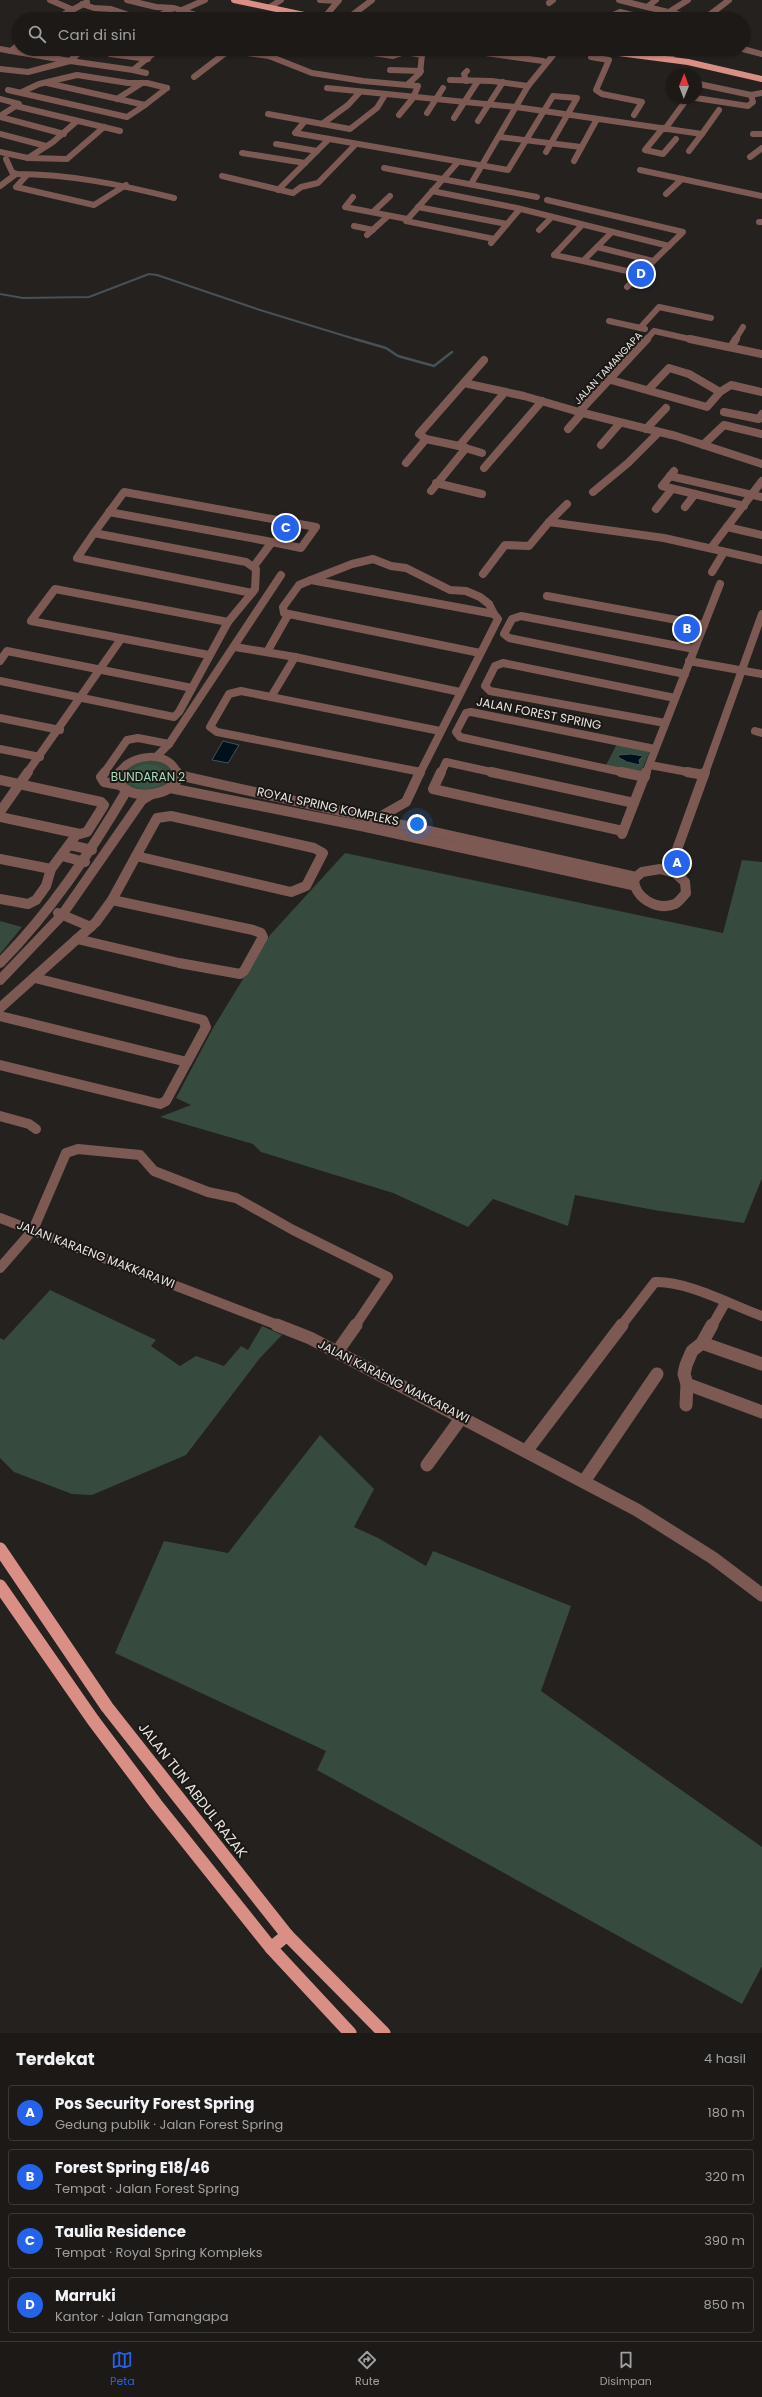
<!DOCTYPE html>
<html lang="id">
<meta charset="utf-8">
<style>
body{margin:0;font-family:Poppins,sans-serif;background:#292623;color:#f1f3f6}
.compass{position:absolute;left:666px;top:68px;width:36px;height:36px;border-radius:50%;background:#1c1916;box-shadow:0 1px 3px #0004;rotate:1deg}
.you{position:absolute;left:417px;top:824px;width:14px;height:14px;margin:-10px;border:3px solid #fff;border-radius:50%;background:#1a73e8;box-shadow:0 0 0 6px #1a73e833}
.badge{display:grid;place-items:center;width:26px;height:26px;border-radius:50%;background:#2563eb;color:#fff;font-size:13px;font-weight:700}
.pin{position:absolute;translate:-50% -50%;border:2px solid #fff;box-shadow:0 1px 4px #0006}
.list{margin:0;padding:0;list-style:none}
h2{display:flex;justify-content:space-between;align-items:center;height:52px;margin:0;padding:0 16px;font-size:17px}
h2 small{font-size:13px;font-weight:400;color:#a0a0a1}
.list li{display:grid;grid-template-columns:26px 1fr auto;gap:12px;align-items:center;box-sizing:border-box;height:56px;margin:0 8px 8px;padding:0 8px;border:1px solid #3a3835;border-radius:4px}
.list b{display:block;font-size:15px;white-space:nowrap}
.list p{margin:0;font-size:13px;white-space:nowrap;color:#a0a0a1}
.list em{font-size:13px;font-style:normal;color:#a0a0a1}
.icon{flex:none;width:22px;height:22px;fill:none;stroke:currentColor;stroke-width:2;stroke-linecap:round;stroke-linejoin:round}
.map{position:relative;flex:none;width:762px;height:2033px;overflow:hidden}
.search{position:absolute;background:#1c1916;box-shadow:0 1px 3px #0004;left:12px;right:12px;top:12px;height:44px;display:flex;align-items:center;gap:10px;box-sizing:border-box;padding:0 14px;border-radius:22px;color:#a0a0a1;font-size:15px}
.sheet{height:308px;background:#1c1916}
nav{display:flex;justify-content:space-around;align-items:center;box-sizing:border-box;height:56px;border-top:1px solid #3a3835;background:#1c1916;font-size:11px;color:#a0a0a1}
nav a{display:grid;justify-items:center;gap:2px}
nav .on{color:#2563eb}
.map>svg:first-child{display:block}
</style>
<div class="map">
<svg width="762" height="2033" viewBox="0 0 762 2033">
<rect width="100%" height="100%" fill="#25211e"/>
<!-- green -->
<g fill="#364a3d">
<polygon points="617,744 650,751 640,774 605,767"/>
<path d="M154 758 167 762 175 770 174 780C159 794 147 792 128 789L120 779 123 768 136 760Z"/>
<polygon points="345,853 723,933 742,860 762,862 762,1178 744,1223 654,1210 575,1195 568,1226 493,1199 468,1227 393,1193 261,1152 253,1144 160,1117 191,1105 176,1098 213,1028 270,935"/>
<polygon points="0,921 22,927 0,954"/>
<polygon points="50,1290 156,1340 151,1346 180,1366 196,1356 224,1366 241,1346 248,1350 262,1326 282,1335 260,1358 186,1455 92,1495 72,1494 14,1472 0,1458 0,1338 4,1340"/>
<polygon points="320,1435 374,1489 354,1527 378,1538 426,1566 433,1551 571,1606 541,1691 762,1847 762,1966 742,2004 317,1770 326,1751 115,1653 164,1541 228,1553"/>
</g>
<!-- forest -->
<path fill="#375542" d="M145 764 155 765 166 771 165 781C156 790 142 791 132 784L129 774 136 767Z"/>
<!-- water -->
<g fill="#00111c" stroke="#465158">
<polygon points="223,741 239,745 228,763 212,760"/>
<polygon points="631,754 643,756 639,760 640,765 627,762 618,757 619,755"/>
</g>
<g fill="none" stroke-linecap="round" stroke-linejoin="round">
<!-- stream-far1 -->
<polyline stroke="#465158" stroke-width="2" points="0,294 23,298 89,297 149,274 157,275 260,310 358,340"/>
<!-- stream -->
<polyline stroke="#465158" stroke-width="2.5" points="355,339 386,348 398,356 434,366 452,352"/>
<!-- street-far3 -->
<g stroke="#7d5954" stroke-width="6">
<polyline points="50,0 71,9"/>
<polyline points="127,0 156,7 174,8 196,15 233,19"/>
<polyline points="320,0 338,1"/>
<polyline points="619,0 647,7"/>
<polyline points="656,0 647,7 685,16 688,19"/>
<polyline points="549,3 553,0"/>
<polyline points="82,4 94,8 111,9 141,19"/>
<polyline points="270,7 281,0"/>
<polyline points="182,10 205,0"/>
<polyline points="669,12 688,0"/>
<polyline points="63,19 59,17 87,2"/>
<polyline points="153,19 172,9"/>
<polyline points="323,19 339,0"/>
<polyline points="347,19 372,0"/>
<polyline points="604,19 620,12 649,19"/>
<polyline points="719,19 708,16 729,0"/>
<polyline points="743,25 743,28"/>
<polyline points="19,44 11,51 70,61 83,49"/>
<polyline points="0,49 11,51"/>
<polyline points="217,49 269,56 312,73 363,81 418,86 413,98 399,115"/>
<polyline points="347,49 393,56 405,52 422,55"/>
<polyline points="457,49 543,61"/>
<polyline points="743,49 762,54"/>
<polyline points="594,50 591,57 609,60 596,90 602,94 642,102 634,115"/>
<polyline points="110,54 148,59"/>
<polyline points="269,56 277,49"/>
<polyline points="669,59 676,49"/>
<polyline points="0,69 28,72 70,61 133,70 154,53"/>
<polyline points="133,70 146,73"/>
<polyline points="390,70 421,71"/>
<polyline points="194,77 228,51"/>
<polyline points="450,80 492,81 528,86"/>
<polyline points="466,81 464,74 467,71"/>
<polyline points="408,84 420,73 422,55 427,49"/>
<polyline points="699,84 751,95 762,93"/>
<polyline points="327,88 516,107 702,134 719,110"/>
<polyline points="8,90 127,117 145,105 47,83"/>
<polyline points="22,92 39,84 77,75 128,83 147,83 167,88"/>
<polyline points="696,98 748,106 753,102 751,95"/>
<polyline points="0,99 19,104 0,116"/>
<polyline points="117,99 142,83"/>
<polyline points="145,105 167,88"/>
<polyline points="16,106 120,131"/>
<polyline points="427,113 443,88"/>
<polyline points="268,114 350,129 377,108 385,95"/>
<polyline points="0,117 64,134"/>
<polyline points="454,118 478,81"/>
<polyline points="305,121 295,133 508,170 553,96 577,98 546,152"/>
<polyline points="478,121 503,82"/>
<polyline points="322,124 348,105 359,93"/>
<polyline points="663,128 645,150 663,154 676,139"/>
<polyline points="665,129 684,103"/>
<polyline points="0,134 46,146"/>
<polyline points="753,134 762,134"/>
<polyline points="499,137 581,147"/>
<polyline points="276,144 317,151"/>
<polyline points="689,151 702,134"/>
<polyline points="0,152 28,158 67,159 104,127"/>
<polyline points="242,153 305,163"/>
<polyline points="750,157 762,148"/>
<polyline points="28,158 53,142 77,121"/>
<path d="M6 159 12 172 16 174C70 174 122 185 174 198"/>
<polyline points="574,161 597,119"/>
<polyline points="458,162 406,221 494,239"/>
<polyline points="384,168 537,197"/>
<polyline points="640,170 762,196"/>
<polyline points="27,175 16,187 94,205 126,185"/>
<polyline points="222,176 293,193 301,187 318,183 355,145"/>
<polyline points="471,184 528,86 558,49"/>
<polyline points="0,186 16,174"/>
<polyline points="278,190 328,140"/>
<polyline points="432,191 517,208 669,246"/>
<polyline points="666,194 682,179"/>
<polyline points="353,197 345,207 407,219"/>
<polyline points="547,200 683,232 627,287"/>
<polyline points="418,207 507,224"/>
<polyline points="373,212 390,196"/>
<polyline points="759,222 762,222"/>
<polyline points="354,226 373,230"/>
<polyline points="539,230 552,217"/>
<polyline points="367,235 388,216"/>
<polyline points="491,243 519,210"/>
<polyline points="597,247 653,261"/>
<polyline points="554,255 583,261 612,232"/>
<polyline points="554,255 582,225"/>
<polyline points="583,261 640,274"/>
<polyline points="609,321 645,329"/>
<polyline points="640,328 659,307 711,318"/>
<polyline points="646,340 654,331 694,340"/>
<polyline points="735,340 743,327"/>
</g>
<!-- street-far2 -->
<g stroke="#7d5954" stroke-width="8">
<polyline points="647,339 579,412 676,436 762,464"/>
<polyline points="690,339 762,354"/>
<polyline points="731,347 736,339"/>
<polyline points="611,380 707,407 720,392 689,374 669,368 648,390"/>
<polyline points="464,383 524,396 579,412"/>
<polyline points="720,392 731,385 762,392"/>
<polyline points="724,412 759,419 762,414"/>
<polyline points="568,429 582,413"/>
<polyline points="646,429 666,408"/>
<polyline points="601,445 620,423"/>
<polyline points="703,445 724,425 762,434"/>
<polyline points="459,446 426,439 419,434 484,360"/>
<polyline points="482,453 459,446 505,392"/>
<polyline points="406,463 426,439"/>
<polyline points="484,468 542,401"/>
<polyline points="674,471 662,486 744,506"/>
<polyline points="670,476 762,497"/>
<polyline points="436,483 482,494"/>
<polyline points="431,491 466,448"/>
<polyline points="593,492 628,463 659,432"/>
<polyline points="685,507 695,494"/>
<polyline points="656,509 672,489"/>
<polyline points="109,512 272,542 254,566"/>
<polyline points="549,522 567,504"/>
<polyline points="727,527 762,535"/>
<polyline points="94,533 124,492 316,527 301,548 272,542"/>
<polygon points="94,533 246,562 256,569 255,589 252,593 77,558"/>
<polyline points="711,548 762,481"/>
<polyline points="712,572 724,552"/>
<polyline points="483,574 505,545 529,546 549,522 664,538 762,560"/>
<polyline points="311,580 352,564 373,559 391,566 406,568 450,590 466,591 480,597 489,604 494,614"/>
<polyline points="547,596 704,625"/>
<polyline points="235,647 295,657 460,692"/>
<polyline points="267,652 288,615"/>
<polyline points="209,655 31,621 55,589 228,622"/>
<polyline points="0,661 7,651 192,688"/>
<polyline points="689,661 762,674"/>
<polyline points="685,674 509,638 504,634 512,619 521,616 694,649"/>
<polyline points="0,681 174,717 179,712 228,622 252,593"/>
<polyline points="271,697 295,657"/>
<polyline points="0,718 60,730"/>
<polyline points="665,723 490,691 485,686 495,666 503,663 675,698"/>
<polyline points="755,731 762,733"/>
<polyline points="0,749 40,757"/>
<polyline points="156,757 169,744 281,575"/>
<polyline points="650,765 693,773"/>
<polyline points="421,772 217,732 210,727 229,694 241,691 440,731"/>
<polyline points="27,773 121,639"/>
<polyline points="104,773 127,740 138,738 169,744"/>
<path d="M119 773C129 754 170 749 177 773"/>
<polyline points="420,773 498,619 494,614 311,580 299,585 283,607 284,613 480,653"/>
<polyline points="441,773 446,762 496,773"/>
<polyline points="626,773 460,737 456,732 466,713 471,712 655,749"/>
<polyline points="646,773 720,584"/>
<polyline points="705,773 762,614"/>
</g>
<!-- street-far1 -->
<g stroke="#7d5954" stroke-width="10">
<polyline points="105,772 101,777 104,782 120,785"/>
<path d="M120 772C110 805 184 799 177 772"/>
<polyline points="441,772 433,789 623,831"/>
<polyline points="491,772 634,803"/>
<polyline points="621,772 645,777"/>
<polyline points="687,772 704,775"/>
<polyline points="178,775 636,877"/>
<polyline points="0,780 101,802 104,805 87,832 80,834 0,817"/>
<polyline points="170,788 361,826 632,885"/>
<polyline points="0,812 28,772"/>
<polygon points="171,816 314,848 323,853 306,886 291,892 136,856 157,818"/>
<polyline points="361,826 373,823 376,819 406,802 420,772"/>
<polyline points="622,834 646,772"/>
<polyline points="70,845 92,850"/>
<polyline points="62,856 85,862"/>
<polyline points="0,859 51,869"/>
<path d="M660 869 675 873 685 882 686 893C683 896 679 902 675 904 657 911 634 898 634 879L642 872Z"/>
<polyline points="675,873 675,855 705,772"/>
<polyline points="0,899 28,904 36,900 46,886 51,869 77,834"/>
<polyline points="58,913 91,927"/>
<polyline points="77,939 179,963 240,974 244,971 263,937 261,933 253,930 112,900"/>
<path d="M0 963C51 911 90 853 127 790"/>
<polyline points="35,978 203,1020 206,1027 187,1062"/>
<polyline points="0,980 62,915 142,800 152,794"/>
<polyline points="0,1008 96,922 112,900 136,856"/>
<polyline points="0,1016 187,1062 166,1101 160,1104 0,1065"/>
<polyline points="0,1116 29,1124 36,1129"/>
<polyline points="0,1218 280,1326"/>
<polyline points="0,1268 33,1230 66,1153 78,1149 140,1155 154,1171 208,1192 236,1198 293,1230 388,1277 355,1326"/>
<path d="M621 1326 655 1282C688 1281 731 1305 762 1316"/>
<polyline points="712,1326 725,1303"/>
</g>
<!-- street -->
<g stroke="#7d5954" stroke-width="13">
<polyline points="277,1325 310,1338 637,1510 713,1558 762,1595"/>
<polyline points="702,1343 762,1364"/>
<polyline points="337,1352 356,1325"/>
<polyline points="687,1384 762,1412"/>
<polyline points="686,1405 687,1384 684,1374 686,1365 692,1351 702,1343 712,1325"/>
<polyline points="527,1450 622,1325"/>
<polyline points="427,1465 462,1417"/>
<polyline points="585,1480 657,1374"/>
</g>
<!-- primary-far1 -->
<g stroke="#d98f85" stroke-width="6">
<polyline points="234,0 323,19"/>
<polyline points="588,49 688,62 762,79"/>
</g>
<!-- primary -->
<g stroke="#d98f85" stroke-width="13">
<polyline points="0,1549 107,1707 287,1935 384,2033"/>
<polyline points="0,1586 93,1720 156,1804 271,1948 350,2033"/>
<polyline points="271,1948 287,1935"/>
</g>
</g>
<g text-anchor="middle" dominant-baseline="central" stroke-width="4" stroke-linejoin="round" paint-order="stroke">
<!-- far-street labels -->
<g font-size="10" fill="#e9e6e4" stroke="#1b1714">
<text transform="translate(608 368) rotate(-47)">JALAN TAMANGAPA</text>
</g>
<!-- street labels -->
<g font-size="12" fill="#e9e6e4" stroke="#1b1714">
<text transform="translate(539 713) rotate(11)">JALAN FOREST SPRING</text>
<text transform="translate(328 806) rotate(12)">ROYAL SPRING KOMPLEKS</text>
<text transform="translate(96 1254) rotate(21)">JALAN KARAENG MAKKARAWI</text>
<text transform="translate(394 1381) rotate(27)">JALAN KARAENG MAKKARAWI</text>
</g>
<!-- park labels -->
<g font-size="12" fill="#a6deb9" stroke="#1b1714">
<text x="148" y="776">BUNDARAN 2</text>
</g>
<!-- near-street labels -->
<g font-size="14" fill="#e9e6e4" stroke="#1b1714">
<text transform="translate(193 1790) rotate(52)">JALAN TUN ABDUL RAZAK</text>
</g>
</g>
</svg>
<svg class="compass" viewBox="-18 -18 36 36"><path d="M0-13l5 13h-10z" fill="#e53935"/><path d="M0 13l5-13h-10z" fill="#a0a0a1"/></svg>
<div class="you"></div>
<div class="pin badge" style="left:677px;top:863px">A</div>
<div class="pin badge" style="left:687px;top:629px">B</div>
<div class="pin badge" style="left:286px;top:528px">C</div>
<div class="pin badge" style="left:641px;top:274px">D</div>
<div class="search"><svg class="icon" aria-label="search" viewBox="0 0 24 24"><circle cx="10" cy="10" r="6"/><path d="M15 15l6 6"/></svg>Cari di sini</div>
</div>
<section class="sheet">
<h2>Terdekat<small>4 hasil</small></h2>
<ul class="list">
<li><span class="badge">A</span><div><b>Pos Security Forest Spring</b><p>Gedung publik · Jalan Forest Spring</p></div><em>180 m</em></li>
<li><span class="badge">B</span><div><b>Forest Spring E18/46</b><p>Tempat · Jalan Forest Spring</p></div><em>320 m</em></li>
<li><span class="badge">C</span><div><b>Taulia Residence</b><p>Tempat · Royal Spring Kompleks</p></div><em>390 m</em></li>
<li><span class="badge">D</span><div><b>Marruki</b><p>Kantor · Jalan Tamangapa</p></div><em>850 m</em></li>
</ul>
</section>
<nav>
<a class="on"><svg class="icon" aria-label="map" viewBox="0 0 24 24"><path d="M3 6l6-2 6 2 6-2v14l-6 2-6-2-6 2zM9 4v14M15 6v14"/></svg>Peta</a>
<a><svg class="icon" aria-label="directions" viewBox="0 0 24 24"><path d="M12 3l9 9-9 9-9-9zM9 14v-3h6M13 9l2 2-2 2"/></svg>Rute</a>
<a><svg class="icon" aria-label="saved" viewBox="0 0 24 24"><path d="M7 4h10v16l-5-4-5 4z"/></svg>Disimpan</a>
</nav>
